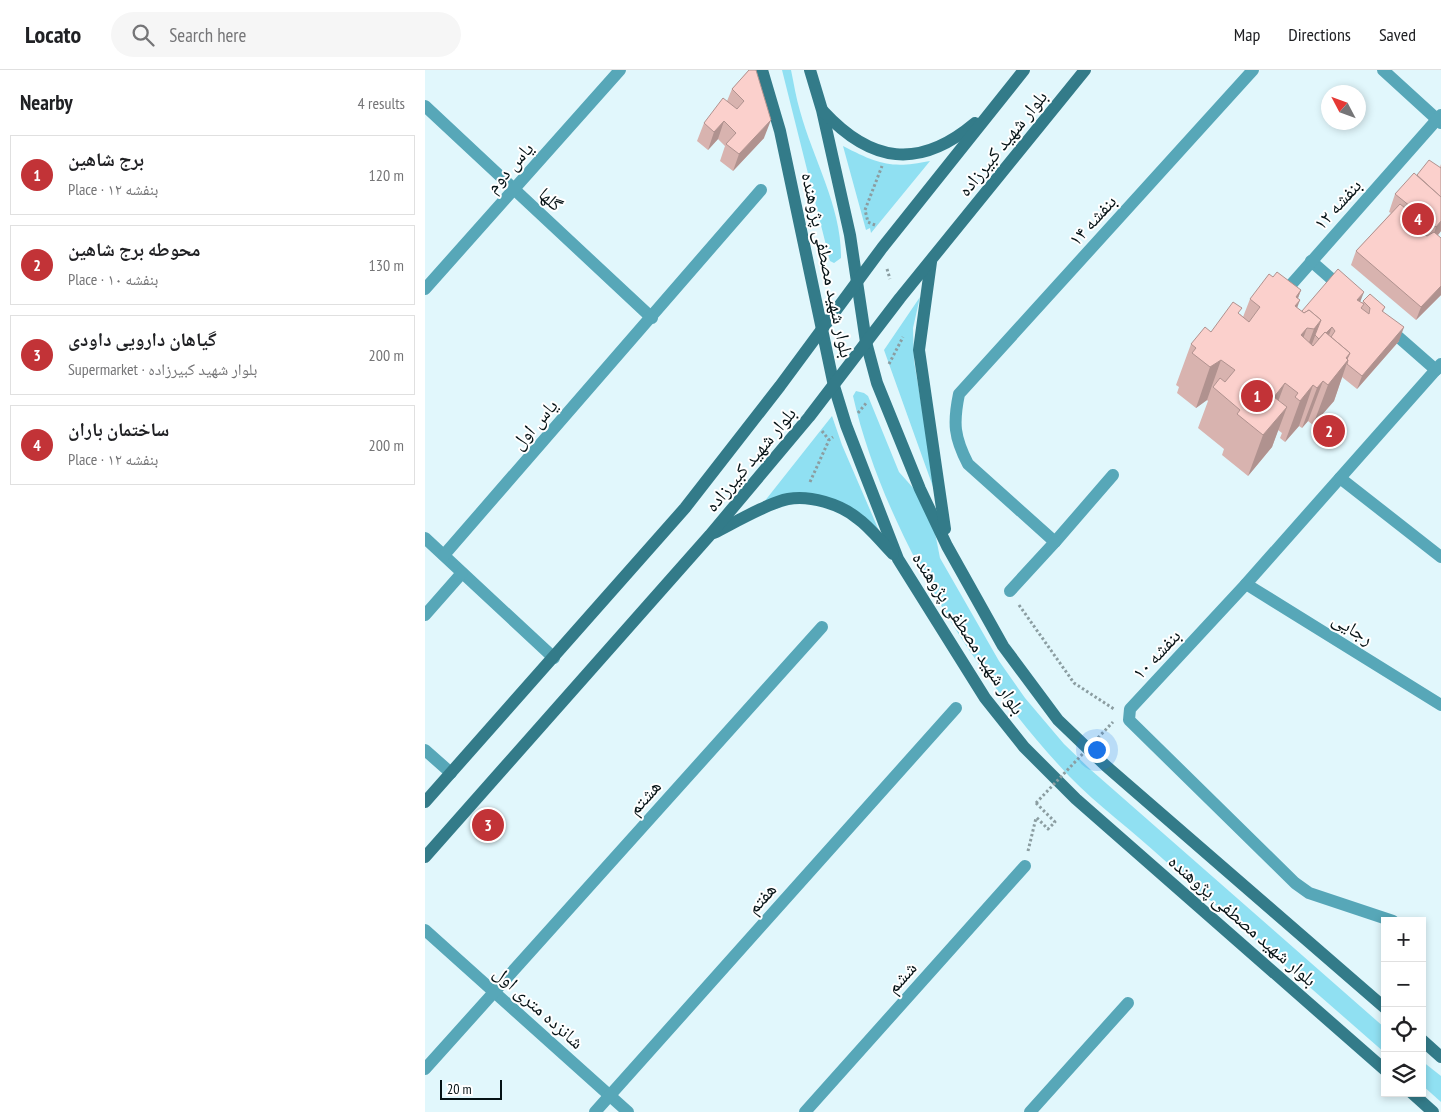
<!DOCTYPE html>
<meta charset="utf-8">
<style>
body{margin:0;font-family:"PT Sans Narrow","Noto Naskh Arabic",sans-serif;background:#f6f6f6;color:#202124}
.controls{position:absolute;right:15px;bottom:15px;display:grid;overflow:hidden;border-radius:0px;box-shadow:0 2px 8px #0003}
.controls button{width:45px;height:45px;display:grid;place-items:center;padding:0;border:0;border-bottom:1px solid #e0e0e0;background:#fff;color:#202124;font:25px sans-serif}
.compass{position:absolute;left:896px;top:15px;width:45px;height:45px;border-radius:50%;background:#fff;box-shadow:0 2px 8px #0003;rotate:311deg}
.scale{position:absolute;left:15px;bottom:12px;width:62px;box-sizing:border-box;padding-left:5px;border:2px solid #051215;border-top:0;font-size:14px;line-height:18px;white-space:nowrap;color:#051215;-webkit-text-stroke:4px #fff;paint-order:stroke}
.you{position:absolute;left:671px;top:679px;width:18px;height:18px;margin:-12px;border:4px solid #fff;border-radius:50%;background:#1a73e8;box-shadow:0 0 0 8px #1a73e833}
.badge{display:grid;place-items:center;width:32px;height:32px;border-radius:50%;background:#c23337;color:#fff;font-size:16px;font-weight:700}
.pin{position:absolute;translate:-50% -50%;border:2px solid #fff;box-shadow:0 1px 5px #0006}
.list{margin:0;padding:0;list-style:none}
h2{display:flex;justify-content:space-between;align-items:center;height:65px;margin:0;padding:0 20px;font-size:21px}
h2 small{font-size:16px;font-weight:400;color:#757577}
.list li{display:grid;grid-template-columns:32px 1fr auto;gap:15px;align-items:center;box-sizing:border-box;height:80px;margin:0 10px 10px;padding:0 10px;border:1px solid #e0e0e0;border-radius:0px}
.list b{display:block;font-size:19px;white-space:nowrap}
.list p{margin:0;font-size:16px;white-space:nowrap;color:#757577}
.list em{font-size:16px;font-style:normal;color:#757577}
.icon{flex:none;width:28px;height:28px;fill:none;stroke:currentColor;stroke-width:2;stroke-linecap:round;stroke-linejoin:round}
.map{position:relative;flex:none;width:1016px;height:1042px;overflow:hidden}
header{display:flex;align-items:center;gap:30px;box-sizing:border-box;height:70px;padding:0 25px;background:#fff;border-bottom:1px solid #e0e0e0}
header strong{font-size:24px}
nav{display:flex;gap:28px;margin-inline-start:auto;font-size:18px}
.search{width:350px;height:45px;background:#f6f6f6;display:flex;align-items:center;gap:12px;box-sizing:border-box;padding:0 18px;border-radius:28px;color:#757577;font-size:19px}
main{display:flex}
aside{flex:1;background:#fff}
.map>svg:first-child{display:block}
</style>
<header>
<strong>Locato</strong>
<div class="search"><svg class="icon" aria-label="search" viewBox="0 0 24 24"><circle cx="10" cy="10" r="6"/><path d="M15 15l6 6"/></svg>Search here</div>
<nav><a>Map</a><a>Directions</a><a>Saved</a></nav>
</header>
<main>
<aside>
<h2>Nearby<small>4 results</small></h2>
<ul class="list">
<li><span class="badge">1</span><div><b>برج شاهین</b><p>Place · بنفشه ۱۲</p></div><em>120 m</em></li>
<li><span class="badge">2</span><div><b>محوطه برج شاهین</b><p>Place · بنفشه ۱۰</p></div><em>130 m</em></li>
<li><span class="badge">3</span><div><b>گیاهان دارویی داودی</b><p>Supermarket · بلوار شهید کبیرزاده</p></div><em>200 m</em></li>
<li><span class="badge">4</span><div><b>ساختمان باران</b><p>Place · بنفشه ۱۲</p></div><em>200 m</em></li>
</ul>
</aside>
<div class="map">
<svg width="1016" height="1042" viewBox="0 0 1016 1042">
<rect width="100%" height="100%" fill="#e1f7fc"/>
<!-- green -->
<g fill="#90e0f2">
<path d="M357 0H366C369 14 371 28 375 41 388 89 417 138 416 188L409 193 405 191Z"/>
<path d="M418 76C453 94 466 99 505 91L446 163 445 158 441 160Z"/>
<polygon points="495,227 488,258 489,291 512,428 459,280"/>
<path d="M431 321 439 323 443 326 474 402 505 437 515 488 574 591 600 628 639 674 666 700 960 958V983C886 918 812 854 738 789 708 761 673 736 644 706 551 608 458 459 428 326Z"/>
<path d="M407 346 417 375 455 463C404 420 404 423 339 432Z"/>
<polygon points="997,991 1016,1006 1016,1032 997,1015"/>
</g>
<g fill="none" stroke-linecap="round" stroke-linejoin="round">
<!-- path -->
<g stroke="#8b9da1" stroke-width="3" stroke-dasharray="2.5 2.5" stroke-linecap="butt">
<polyline points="450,155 443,152 440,140 457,96"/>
<polyline points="462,199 465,209"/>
<polyline points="464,294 478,267"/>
<polyline points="433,343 442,332"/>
<polyline points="397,361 404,370"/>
<polyline points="385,412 404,370 408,367"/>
<polyline points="594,535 649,613 689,639"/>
<polyline points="611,733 630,752 623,759 611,747"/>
<polyline points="603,781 611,748"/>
</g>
<!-- minor -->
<g stroke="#57a7b8" stroke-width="12">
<polyline points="958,0 1016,53"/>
<polyline points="0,36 227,248"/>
<polyline points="886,191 918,219"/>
<polyline points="0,219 195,0"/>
<polyline points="857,225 1016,45"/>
<polyline points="962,257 1011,300"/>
<path d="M688 405 630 472 543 394C529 367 528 353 534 324L828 0"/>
<polyline points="915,408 1016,487"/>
<polyline points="0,468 129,588"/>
<polyline points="19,485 336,120"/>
<polyline points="821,514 1016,635"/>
<polyline points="585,521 630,472"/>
<polyline points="0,545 37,503"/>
<polyline points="0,680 26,703"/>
<polyline points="968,851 884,823 870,813 704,650 705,639 821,514 1016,294"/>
<polyline points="0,860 203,1042"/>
<polyline points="0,999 397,557"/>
<polyline points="170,1042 531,638"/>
<polyline points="380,1042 600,796"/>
<polyline points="605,1042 703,933"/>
</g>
<!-- secondary -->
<g stroke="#337b89" stroke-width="12">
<polyline points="337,0 355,61 409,316 421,355 473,489 560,628 599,677 651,729 960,1000"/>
<polyline points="385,0 397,40 425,165 441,272 452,313 495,419 522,476 578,576 633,650 681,696 960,938"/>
<path d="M398 41C446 93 494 100 550 53"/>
<polyline points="506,192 494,280 520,459"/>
<path d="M289 463C307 454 345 432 363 429 385 425 415 434 432 448 445 457 456 472 468 484"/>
<polyline points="0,732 260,438 355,316 457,178 599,0"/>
<polyline points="0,787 285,465 384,347 475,228 660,0"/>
<polyline points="997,970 1016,987"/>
<polyline points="987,1023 1008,1042"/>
</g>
<!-- path-bridge -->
<polyline stroke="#8b9da1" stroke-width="3" stroke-dasharray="2.5 2.5" stroke-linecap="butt" points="611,733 688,652"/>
</g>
<!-- wall -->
<g fill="#d8b3af">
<polygon points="324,0 339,68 308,101 295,91 300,76 293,69 283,80 272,71 279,53 302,31 307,19"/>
<polygon points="1016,94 1016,161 1013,165 1016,225 991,250 926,195 931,181 966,143 964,142 970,124 992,105 1015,97"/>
<polygon points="848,207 876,220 873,228 872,238 877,241 935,232 937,233 938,231 960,237 958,242 974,271 932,319 917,307 909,331 888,355 883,351 877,358 874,356 860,372 855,368 857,363 853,360 847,377 823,406 797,385 799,379 773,358 783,331 782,330 771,338 752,323 754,317 751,315 766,274 815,244 818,247 825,229"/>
</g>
<!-- shaded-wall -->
<g fill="#b0928f">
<polygon points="346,50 339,68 308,101 314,84"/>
<polygon points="299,51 293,69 283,80 289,62"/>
<polygon points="1016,151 1016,161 1005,175 1011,157"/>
<polygon points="998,152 993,166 991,160"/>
<polygon points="1016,216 1016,225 991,250 996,237"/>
<polygon points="876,220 870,236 875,230 860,270 871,227"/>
<polygon points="939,222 934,235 932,230"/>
<polygon points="896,250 881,290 874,299 889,259"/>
<polygon points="907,257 898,281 900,264"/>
<polygon points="979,257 974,271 932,319 937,306"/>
<polygon points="882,258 867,298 876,265"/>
<polygon points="925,283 923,290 909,331 888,355 903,315"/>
<polygon points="796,290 782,330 771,338 785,297"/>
<polygon points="898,311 883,351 877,358 892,318"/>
<polygon points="860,313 845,353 849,327"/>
<polygon points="888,315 874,356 860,372 875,331"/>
<polygon points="862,337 847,377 823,406 838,365"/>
</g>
<!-- building -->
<g fill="#fbd0cc" stroke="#b0928f">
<polygon points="324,0 331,0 346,50 314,84 301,74 311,63 299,51 289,62 279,53 298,28 312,39 319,31 307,19"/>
<polygon points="1004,90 1016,98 1016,127 992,105"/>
<polygon points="989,103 1016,127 1016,151 1011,157 970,124"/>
<polygon points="975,134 998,152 991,160 1002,166 1009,162 1016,168 1016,216 996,237 931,181"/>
<polygon points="913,199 939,222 932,230 939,234 936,238 944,244 945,238 938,231 945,224 960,237 957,241 979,257 937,306 922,294 923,290 922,289 925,283 906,267 910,261 907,257 901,263 900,262 894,269 890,265 896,250 884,240 879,243 877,241"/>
<polygon points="852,202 876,220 871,227 875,230 870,236 879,243 884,240 896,250 889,259 882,258 876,265 888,276 900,262 925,283 921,288 923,290 903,315 898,311 892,318 888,315 875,331 870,327 873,323 860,313 849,327 862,337 838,365 812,344 815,340 788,317 795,308 800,312 810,300 796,290 785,297 767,283 771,278 766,274 780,257 786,262 808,232 817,238 813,243 824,252 835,237 825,229 844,204 848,207"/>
</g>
<g text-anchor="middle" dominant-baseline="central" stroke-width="4" stroke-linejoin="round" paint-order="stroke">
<!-- street labels -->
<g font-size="19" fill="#051215" stroke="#fff">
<text transform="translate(577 73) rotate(-51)">بلوار شهید کبیرزاده</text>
<text transform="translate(84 97) rotate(-48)">یاس دوم</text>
<text transform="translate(126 129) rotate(43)">گلها</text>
<text transform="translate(912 134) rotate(-48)">بنفشه ۱۲</text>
<text transform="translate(667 150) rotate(-48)">بنفشه ۱۴</text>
<text transform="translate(403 195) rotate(78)">بلوار شهید مصطفی پژوهنده</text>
<text transform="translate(109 354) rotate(-49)">یاس اول</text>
<text transform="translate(325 389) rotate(-50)">بلوار شهید کبیرزاده</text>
<text transform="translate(928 558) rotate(32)">رجایی</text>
<text transform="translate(544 563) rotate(57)">بلوار شهید مصطفی پژوهنده</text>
<text transform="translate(731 584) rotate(-47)">بنفشه ۱۰</text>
<text transform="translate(219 727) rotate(-48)">هشتم</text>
<text transform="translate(336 828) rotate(-48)">هفتم</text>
<text transform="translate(818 850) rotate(41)">بلوار شهید مصطفی پژوهنده</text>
<text transform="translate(476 907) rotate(-48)">ششم</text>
<text transform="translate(114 937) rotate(42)">شانزده متری اول</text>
</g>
</g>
</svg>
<div class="controls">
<button>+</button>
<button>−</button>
<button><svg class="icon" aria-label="locate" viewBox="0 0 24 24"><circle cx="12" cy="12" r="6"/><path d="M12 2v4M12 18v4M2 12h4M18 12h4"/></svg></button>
<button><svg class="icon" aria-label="layers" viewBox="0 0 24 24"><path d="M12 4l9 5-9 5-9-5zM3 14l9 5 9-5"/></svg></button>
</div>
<svg class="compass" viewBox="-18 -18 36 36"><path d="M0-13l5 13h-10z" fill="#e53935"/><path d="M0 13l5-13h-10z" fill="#757577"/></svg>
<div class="scale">20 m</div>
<div class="you"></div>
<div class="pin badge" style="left:832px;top:326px">1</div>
<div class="pin badge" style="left:904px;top:361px">2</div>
<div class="pin badge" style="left:63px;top:755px">3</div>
<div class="pin badge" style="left:993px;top:149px">4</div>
</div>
</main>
